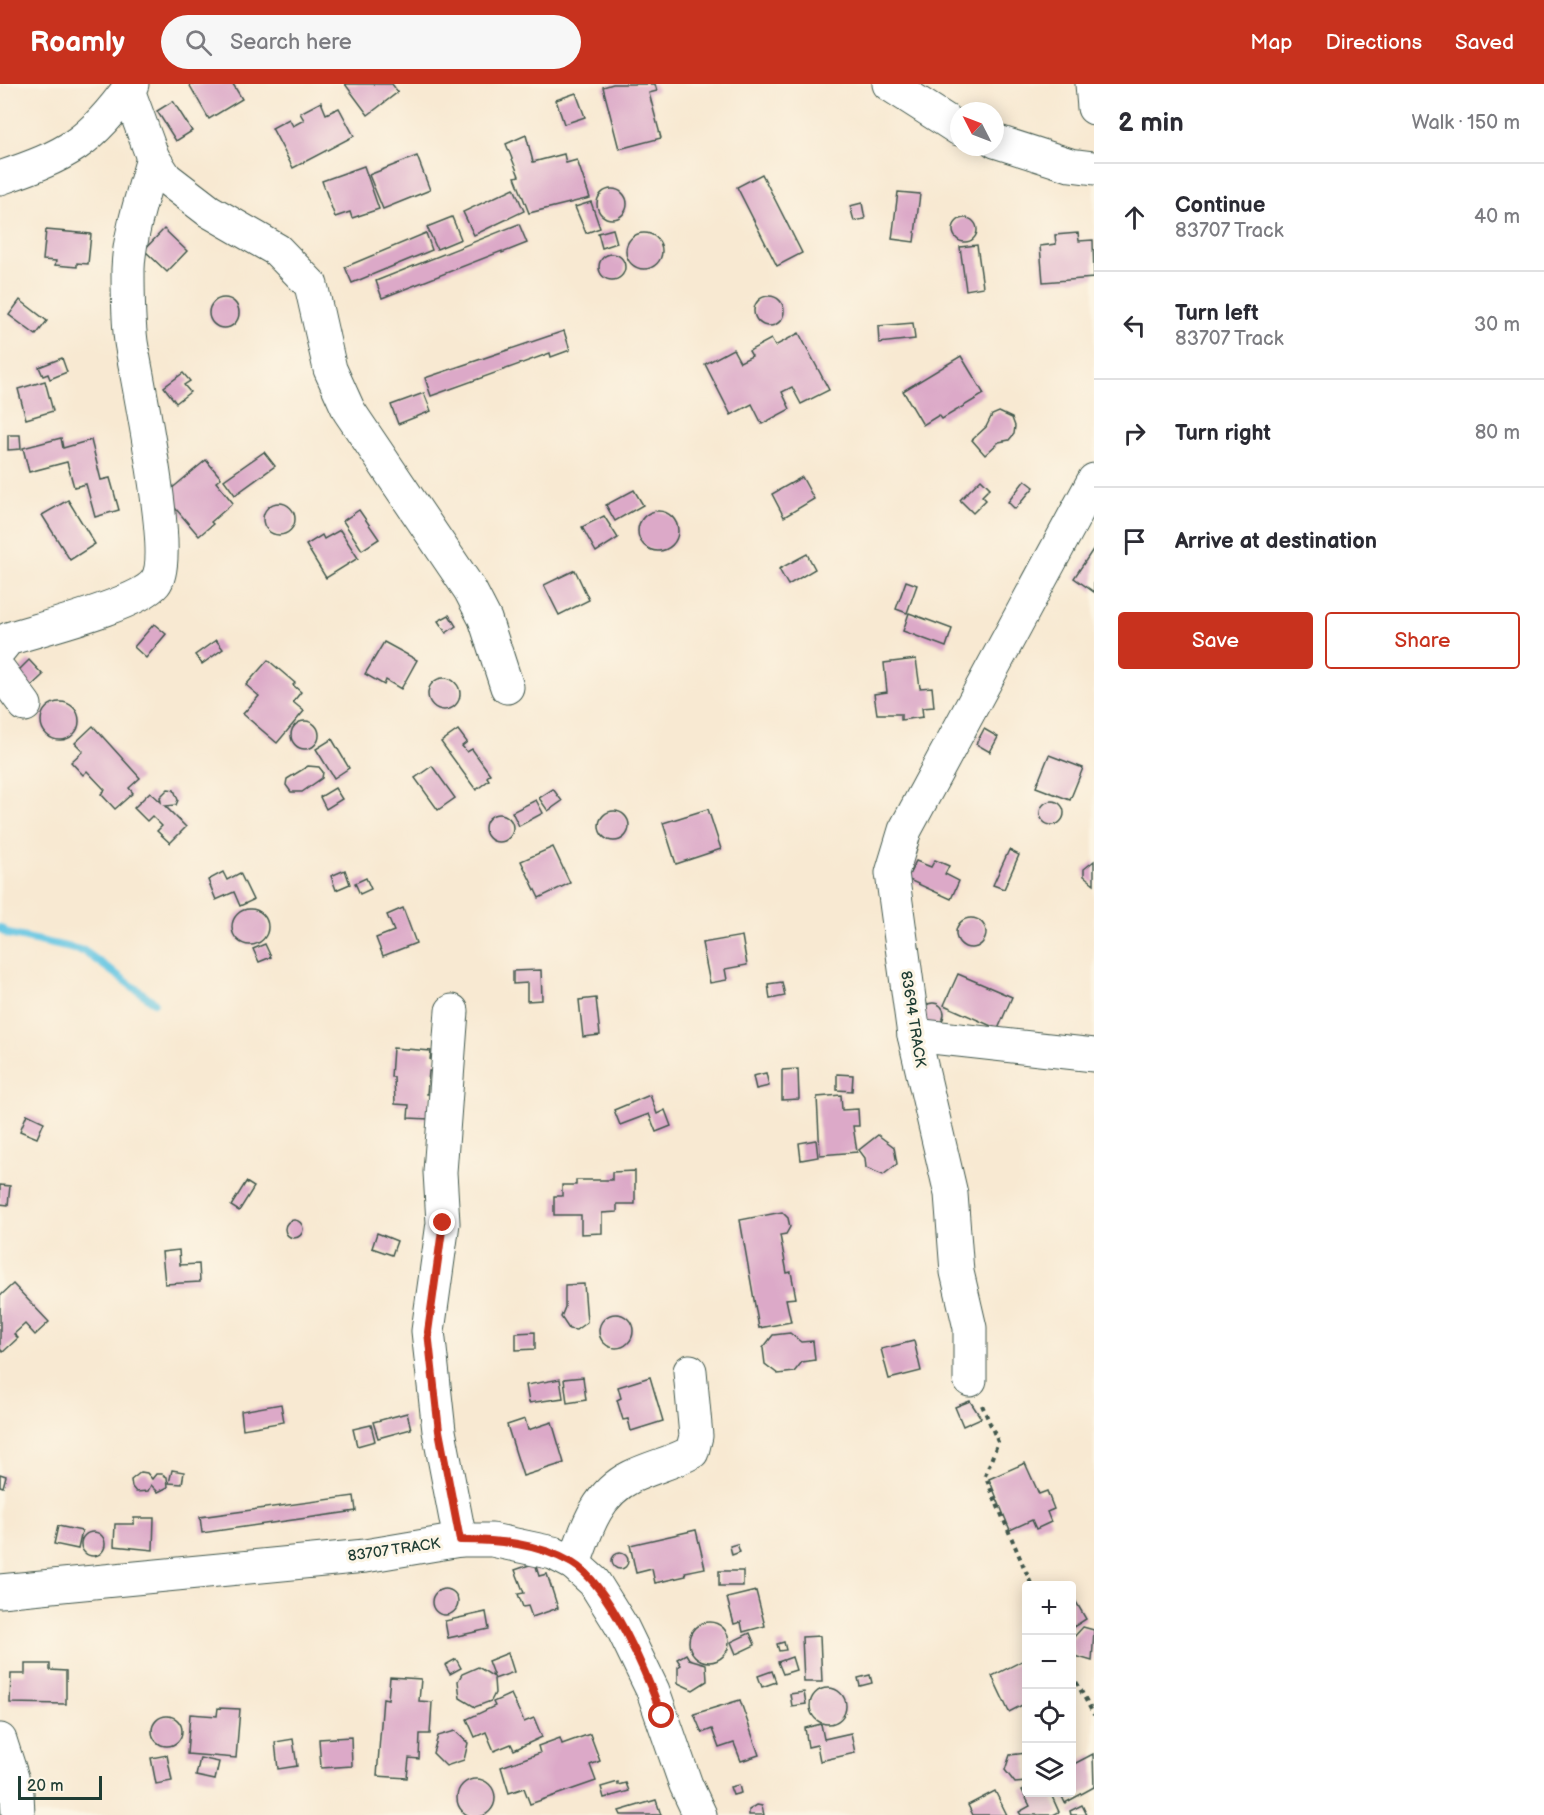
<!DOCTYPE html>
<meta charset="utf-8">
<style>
body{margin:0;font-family:"Balsamiq Sans",sans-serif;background:#f7f7f7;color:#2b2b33}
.controls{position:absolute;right:18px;bottom:18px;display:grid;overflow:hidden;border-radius:6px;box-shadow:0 3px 15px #0003}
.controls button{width:54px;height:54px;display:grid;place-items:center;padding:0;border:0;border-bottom:2px solid #e1e1e2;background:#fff;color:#2b2b33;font:30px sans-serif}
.compass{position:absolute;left:950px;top:18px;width:54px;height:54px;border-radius:50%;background:#fff;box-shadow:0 3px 15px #0003;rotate:312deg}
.scale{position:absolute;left:18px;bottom:15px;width:84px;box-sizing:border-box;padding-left:6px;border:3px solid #1f3d34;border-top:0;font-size:16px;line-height:21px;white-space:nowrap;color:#1f3d34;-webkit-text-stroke:4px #fcf5e5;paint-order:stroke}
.stop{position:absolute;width:18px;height:18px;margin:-14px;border:4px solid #c8321e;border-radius:50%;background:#fff}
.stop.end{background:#c8321e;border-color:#fff;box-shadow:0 2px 6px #0008}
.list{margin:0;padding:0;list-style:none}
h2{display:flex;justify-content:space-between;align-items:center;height:78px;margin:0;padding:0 24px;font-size:26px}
h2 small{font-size:20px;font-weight:400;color:#7c7c81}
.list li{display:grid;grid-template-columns:39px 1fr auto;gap:18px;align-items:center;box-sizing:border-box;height:108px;padding:0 24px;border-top:2px solid #e1e1e2}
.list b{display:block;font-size:22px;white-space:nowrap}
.list p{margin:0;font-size:20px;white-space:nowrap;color:#7c7c81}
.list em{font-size:20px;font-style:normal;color:#7c7c81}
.actions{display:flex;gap:12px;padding:18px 24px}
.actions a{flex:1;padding:14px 0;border:2px solid #c8321e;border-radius:6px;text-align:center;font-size:21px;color:#c8321e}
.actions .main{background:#c8321e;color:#fff}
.icon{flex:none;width:33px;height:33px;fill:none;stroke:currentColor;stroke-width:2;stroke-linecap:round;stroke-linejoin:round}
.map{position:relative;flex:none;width:1094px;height:1731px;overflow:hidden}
header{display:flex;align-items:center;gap:36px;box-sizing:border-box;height:84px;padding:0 30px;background:#c8321e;color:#fff}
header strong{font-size:28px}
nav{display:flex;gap:33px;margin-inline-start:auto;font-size:21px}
.search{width:420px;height:54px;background:#f7f7f7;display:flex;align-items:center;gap:15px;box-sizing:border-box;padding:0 21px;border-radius:33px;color:#7c7c81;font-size:22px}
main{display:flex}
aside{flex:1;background:#fff}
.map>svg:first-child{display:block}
</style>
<header>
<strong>Roamly</strong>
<div class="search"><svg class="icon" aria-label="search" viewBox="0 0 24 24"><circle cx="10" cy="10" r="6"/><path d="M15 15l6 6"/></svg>Search here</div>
<nav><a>Map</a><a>Directions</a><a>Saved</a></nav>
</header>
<main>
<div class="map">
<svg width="1094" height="1731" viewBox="0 0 1094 1731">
<rect width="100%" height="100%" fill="#fcf5e5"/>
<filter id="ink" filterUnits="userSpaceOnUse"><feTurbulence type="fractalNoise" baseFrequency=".0167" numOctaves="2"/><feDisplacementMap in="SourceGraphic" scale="12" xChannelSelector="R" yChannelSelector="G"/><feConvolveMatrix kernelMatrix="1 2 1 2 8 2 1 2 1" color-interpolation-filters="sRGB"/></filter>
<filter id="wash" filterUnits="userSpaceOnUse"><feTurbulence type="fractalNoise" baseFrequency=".008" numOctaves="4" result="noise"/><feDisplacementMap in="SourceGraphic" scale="24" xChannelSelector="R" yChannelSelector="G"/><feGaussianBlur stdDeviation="1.35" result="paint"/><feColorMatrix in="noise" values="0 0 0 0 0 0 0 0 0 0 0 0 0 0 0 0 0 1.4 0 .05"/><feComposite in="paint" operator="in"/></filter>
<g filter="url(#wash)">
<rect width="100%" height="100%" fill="#f8e9d2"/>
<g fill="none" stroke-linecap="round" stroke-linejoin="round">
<!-- stream -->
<polyline stroke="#65c6e3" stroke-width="8" points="0,844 8,850 84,867 154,918"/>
</g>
<g id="blocks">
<!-- building -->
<g fill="#dca9c8">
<polygon points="189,0 233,0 242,15 209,35"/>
<polygon points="345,0 392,0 398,8 368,31"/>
<polygon points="613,0 655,0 657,7 649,9 661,54 619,65 603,3"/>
<polygon points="576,9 585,33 564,40 556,16"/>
<polygon points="173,17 192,47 176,57 157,27"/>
<polygon points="321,18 326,30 339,24 354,52 293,84 272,44 289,35 293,42 304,36 300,29"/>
<polygon points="526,51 533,78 564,70 566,79 577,76 590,114 529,129 515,93 519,92 506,60"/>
<polygon points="417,72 430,106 383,125 369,91"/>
<polygon points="364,82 379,125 352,134 350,128 335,133 322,97"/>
<polygon points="762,90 802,169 777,182 737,103"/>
<polygon points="514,104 524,127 474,151 463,128"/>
<circle cx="612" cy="120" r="15"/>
<polygon points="898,108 920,110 914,158 892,155"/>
<polygon points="591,118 600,144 586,149 575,123"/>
<polygon points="862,119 865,135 854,137 850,122"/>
<polygon points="452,133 461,155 437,165 427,143"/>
<circle cx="965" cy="146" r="12"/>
<polygon points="519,140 527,159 502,169 502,167 382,214 376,197"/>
<polygon points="164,145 187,167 167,188 144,166"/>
<polygon points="613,145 617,159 602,164 598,149"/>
<polygon points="46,146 91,150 88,180 77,179 77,183 55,181 56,177 43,176"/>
<circle cx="644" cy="167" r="18"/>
<polygon points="426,149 432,166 352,199 345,183"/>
<polygon points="1078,149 1079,157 1093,156 1094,194 1043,198 1040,162 1056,160 1055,151"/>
<polygon points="977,161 983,203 966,206 960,163"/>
<circle cx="612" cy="183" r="13"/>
<circle cx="769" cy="227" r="15"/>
<circle cx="224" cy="229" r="15"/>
<polygon points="20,216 47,237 36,251 9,231"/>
<polygon points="913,239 915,255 879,259 878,242"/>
<polygon points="564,247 570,266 551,273 550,269 431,312 425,294"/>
<polygon points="799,249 829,306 801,320 792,303 782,308 790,325 762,340 752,320 731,331 705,280 733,265 740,278 752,272 749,267 771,255 775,262"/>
<polygon points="961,272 984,310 942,335 939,331 923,341 903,307"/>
<polygon points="62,274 67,288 50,295 48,290 43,292 39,283"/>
<polygon points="183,289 190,297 184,301 190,308 176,319 164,303"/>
<polygon points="45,297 53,327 26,335 18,305"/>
<polygon points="424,309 431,327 398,340 391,321"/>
<polygon points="999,328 1012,334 1015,342 1014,350 1009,356 999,358 985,371 972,356 986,343 992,331"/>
<polygon points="8,351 20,351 21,365 8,366"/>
<polygon points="61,354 63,364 91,356 101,396 110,394 119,426 95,433 86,400 74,403 67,378 29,388 23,364"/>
<polygon points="264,368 275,382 235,411 224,396"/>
<polygon points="206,376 221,394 216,398 233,419 211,438 213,440 199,452 164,411"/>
<polygon points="802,393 814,415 784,433 772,410"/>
<polygon points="981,395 990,404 982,412 986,416 973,429 960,416"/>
<polygon points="1025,396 1034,403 1015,425 1008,418"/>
<polygon points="634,406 643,421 615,437 606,421"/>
<polygon points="68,416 95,460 70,476 42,431"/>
<circle cx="279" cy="435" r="16"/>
<polygon points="359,426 379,455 362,466 343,437"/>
<circle cx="658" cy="447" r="20"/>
<polygon points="604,432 618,454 596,468 582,443"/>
<polygon points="340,446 358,474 326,494 306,461 322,451 324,455"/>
<polygon points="1094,464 1094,508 1074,494"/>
<polygon points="807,470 815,485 788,501 779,485"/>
<polygon points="575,486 589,516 559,531 544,501"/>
<polygon points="906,497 917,501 907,529 896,525"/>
<polygon points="909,529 952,545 946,563 903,547"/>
<polygon points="449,531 456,542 446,549 438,537"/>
<polygon points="154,540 166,550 146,574 134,563"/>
<polygon points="216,556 223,565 202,580 195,571"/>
<polygon points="384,558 417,576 401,605 386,596 384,601 365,590"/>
<polygon points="916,575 920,604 932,603 934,623 922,624 923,633 901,636 901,630 877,630 874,610 887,608 884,579"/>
<polygon points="29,576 43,591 28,605 14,591"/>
<polygon points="268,576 295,599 293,601 301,608 293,618 304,627 277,659 243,630 259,612 246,601"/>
<circle cx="444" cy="610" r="16"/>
<circle cx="60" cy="637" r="19"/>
<circle cx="305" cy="651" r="14"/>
<polygon points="93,642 140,694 129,704 133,709 115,725 101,710 105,706 87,687 83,691 71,678 83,667 75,659"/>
<polygon points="984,645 998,653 990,668 976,660"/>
<polygon points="458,646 467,658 462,662 467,668 472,665 490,690 487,693 489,696 476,706 441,658"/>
<polygon points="332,655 349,684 334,694 316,665"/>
<polygon points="1049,671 1083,684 1070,716 1036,703"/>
<polygon points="308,682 319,683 323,688 322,694 302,708 291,708 286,701 287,695"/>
<polygon points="432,682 455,714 438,726 415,694"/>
<polygon points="335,704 342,715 326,725 320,713"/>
<polygon points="168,705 174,706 178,716 176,721 165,722 186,743 170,759 157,747 162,742 152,732 147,737 134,724 150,708 161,718 160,713"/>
<polygon points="553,705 562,717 548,727 539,714"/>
<polygon points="536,716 543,729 519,742 512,728"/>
<circle cx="1052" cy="729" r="12"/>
<polygon points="708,725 721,765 676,780 663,739"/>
<circle cx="614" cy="742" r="15"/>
<circle cx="499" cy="744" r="14"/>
<polygon points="553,763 570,799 539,814 521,777"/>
<polygon points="1009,766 1019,771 1004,805 993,801"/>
<polygon points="935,776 949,782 945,790 959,797 951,815 907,795 916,777 931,783"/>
<polygon points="1094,777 1094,800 1084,792 1084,785"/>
<polygon points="345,786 350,800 336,806 331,792"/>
<polygon points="223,788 227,796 240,789 253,816 240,822 234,808 216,816 208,796"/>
<polygon points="366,794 371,805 360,810 355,799"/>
<polygon points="403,824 416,859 383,872 376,854 394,847 387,831"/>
<circle cx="250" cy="843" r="18"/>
<circle cx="971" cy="849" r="15"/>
<polygon points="742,852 747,881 725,885 727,896 710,899 702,859"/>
<polygon points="265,860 271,873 259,878 253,865"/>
<polygon points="541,886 542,916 527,917 527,899 513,900 513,887"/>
<polygon points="958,890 1012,913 998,945 944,921"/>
<polygon points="782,898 785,912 770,915 768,900"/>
<polygon points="596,914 600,951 583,953 579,916"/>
<circle cx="933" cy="930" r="11"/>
<polygon points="393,964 431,967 430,975 437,976 436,987 429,987 427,1010 431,1010 429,1035 408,1034 409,1021 395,1020 394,993 391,993"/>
<polygon points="798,985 799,1015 782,1016 782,986"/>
<polygon points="766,989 769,1002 756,1005 753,992"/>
<polygon points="837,990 853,991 852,1007 837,1006"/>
<polygon points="650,1011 657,1030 665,1026 671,1042 656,1048 649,1030 620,1041 614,1026"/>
<polygon points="841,1011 842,1026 858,1025 859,1042 853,1042 857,1068 820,1071 817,1013"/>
<polygon points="27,1030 44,1038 37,1054 20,1047"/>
<polygon points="878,1051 894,1063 897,1080 883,1091 866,1084 865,1074 859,1066"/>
<polygon points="816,1056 818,1073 801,1076 799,1059"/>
<polygon points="635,1087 635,1120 617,1120 617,1128 602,1129 602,1149 581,1150 581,1131 554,1131 554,1112 562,1112 562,1101 576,1101 576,1096 612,1096 612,1088"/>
<polygon points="246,1098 254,1103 239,1127 231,1122"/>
<polygon points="0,1101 10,1102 8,1121 0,1120"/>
<polygon points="782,1128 788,1134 790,1143 786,1150 780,1151 787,1189 791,1188 796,1214 786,1215 791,1238 759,1244 740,1136"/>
<circle cx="294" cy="1145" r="9"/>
<polygon points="377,1149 397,1157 392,1171 372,1164"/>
<polygon points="179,1166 180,1181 199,1180 200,1198 165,1200 162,1168"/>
<polygon points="13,1200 49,1238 35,1251 25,1240 14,1250 18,1254 3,1268 0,1265 0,1212"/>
<polygon points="584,1200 587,1238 576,1246 569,1245 561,1233 565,1223 565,1201"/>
<circle cx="616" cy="1247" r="17"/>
<polygon points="535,1248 535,1265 516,1266 516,1249"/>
<polygon points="790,1249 801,1258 813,1257 815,1276 802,1278 794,1288 778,1290 765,1280 763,1264 773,1251"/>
<polygon points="914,1257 921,1287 889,1295 881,1265"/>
<polygon points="583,1293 586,1316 567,1319 564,1295"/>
<polygon points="650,1293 663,1337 631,1347 628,1335 623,1336 617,1316 621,1314 618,1303"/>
<polygon points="560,1295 563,1314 529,1319 526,1301"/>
<polygon points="970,1317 981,1334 963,1342 955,1323"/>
<polygon points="281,1320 284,1338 243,1345 241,1327"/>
<polygon points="407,1329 411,1345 378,1354 373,1338"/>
<polygon points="525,1335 528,1346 552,1338 564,1379 523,1392 507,1341"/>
<polygon points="371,1341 375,1357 357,1362 353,1345"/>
<polygon points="1025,1379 1039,1410 1047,1407 1054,1425 1047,1428 1051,1438 1036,1445 1032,1436 1010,1446 989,1395"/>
<polygon points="172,1386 184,1388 182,1400 169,1399"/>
<polygon points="141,1388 147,1389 152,1395 156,1390 162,1390 167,1393 168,1403 158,1408 151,1401 148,1407 136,1408 132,1403 131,1396"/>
<polygon points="0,1390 6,1392 3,1403 0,1402"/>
<polygon points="354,1412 356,1427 202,1449 200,1433"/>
<polygon points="134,1434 154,1434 153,1466 114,1462 115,1440 134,1440"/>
<polygon points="58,1442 82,1447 78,1465 54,1460"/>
<polygon points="696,1446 705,1484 685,1488 686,1492 655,1499 652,1485 636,1489 630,1461"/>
<circle cx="93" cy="1460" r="12"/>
<polygon points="737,1460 740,1468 732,1471 730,1462"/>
<circle cx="620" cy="1477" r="8"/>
<polygon points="535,1479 539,1492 547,1490 558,1524 532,1533 528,1522 523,1523 518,1510 524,1509 515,1486"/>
<rect x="719" y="1487" width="24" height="15"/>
<circle cx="445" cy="1518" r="13"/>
<polygon points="756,1507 765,1542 743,1548 741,1538 734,1540 727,1514"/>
<polygon points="1072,1511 1086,1535 1072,1544"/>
<polygon points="486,1528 489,1545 448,1554 445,1537"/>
<circle cx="709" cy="1558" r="20"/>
<polygon points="1083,1543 1094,1546 1092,1577 1075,1572 1072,1561 1072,1555"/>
<polygon points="750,1549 755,1561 736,1570 731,1558"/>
<polygon points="820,1552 822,1598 804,1598 802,1553"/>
<polygon points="784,1558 786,1566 779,1567 777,1560"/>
<polygon points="508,1569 514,1588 494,1595 495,1609 491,1617 475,1623 460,1614 458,1597 462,1590 478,1583 494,1593 488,1577"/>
<polygon points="686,1570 689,1575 706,1580 707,1597 693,1606 678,1599 678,1583 681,1581 677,1575"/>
<polygon points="792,1573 796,1586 783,1590 778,1578"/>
<polygon points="456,1575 461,1584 450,1590 445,1581"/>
<polygon points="1026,1575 1026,1619 1009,1628 992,1592"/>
<polygon points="25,1580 50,1580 50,1586 66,1587 66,1620 10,1619 11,1590 25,1590"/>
<polygon points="772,1587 776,1598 762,1603 758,1592"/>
<polygon points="870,1591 872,1599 860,1602 858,1594"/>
<polygon points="390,1593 421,1595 419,1617 432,1618 430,1650 420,1650 419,1675 409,1674 407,1694 377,1692 383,1614 388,1615"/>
<circle cx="828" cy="1622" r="18"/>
<polygon points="804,1608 806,1620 792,1622 790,1610"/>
<polygon points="511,1610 524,1638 534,1634 542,1653 514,1666 511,1660 494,1667 486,1648 475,1653 467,1635 495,1622 493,1618"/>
<polygon points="740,1616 759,1671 741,1677 734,1659 719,1664 712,1645 702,1649 694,1630"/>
<polygon points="218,1624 240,1625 236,1674 187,1670 190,1630 217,1632"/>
<circle cx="167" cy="1647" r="15"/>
<polygon points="821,1640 824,1655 851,1649 855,1669 820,1677 817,1661 808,1663 805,1644"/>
<polygon points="455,1647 468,1659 464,1676 446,1682 433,1669 438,1652"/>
<polygon points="590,1650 600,1677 590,1681 596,1697 530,1720 524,1704 509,1709 501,1683 540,1669 538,1662 560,1654 562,1660"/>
<polygon points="351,1653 352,1682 321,1684 319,1655"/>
<polygon points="293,1655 297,1682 278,1685 275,1658"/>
<polygon points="1026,1669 1026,1698 1015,1699 1005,1686 1010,1671"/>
<polygon points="1093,1670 1094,1703 1065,1719 1060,1708 1072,1708 1072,1681"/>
<polygon points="167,1671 172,1697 156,1700 151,1674"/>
<polygon points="200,1674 219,1678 215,1696 196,1692"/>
<circle cx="476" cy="1714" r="19"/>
<polygon points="618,1698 618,1701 626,1699 629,1707 604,1714 601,1703"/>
<polygon points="739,1701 741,1709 733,1711 730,1703"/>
<polygon points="1026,1704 1026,1708 1050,1708 1059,1728 1053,1731 1021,1731 1019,1728 1030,1722 1022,1706"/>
<polygon points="995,1707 1007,1731 973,1731 968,1721"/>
<polygon points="656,1716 661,1731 621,1731 619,1727"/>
<polygon points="757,1721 762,1722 764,1731 749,1731 749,1726"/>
<polygon points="1082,1721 1087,1731 1071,1731 1070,1727"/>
</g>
</g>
</g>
<g filter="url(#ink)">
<use href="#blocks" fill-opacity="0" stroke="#40574c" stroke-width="1.5"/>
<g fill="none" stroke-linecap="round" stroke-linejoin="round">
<defs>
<g id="minor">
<polyline points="889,0 959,45"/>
<polyline points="1092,0 1094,24"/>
<polyline points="128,6 153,74 166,94 209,127 277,166 311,201 330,285 349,327 470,506 485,535 507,603"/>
<polyline points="995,57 1070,81 1094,84"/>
<path d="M0 94C68 71 90 59 132 0"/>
<path d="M0 565 8 555C39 545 137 521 155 499 176 474 137 297 131 258 128 234 128 208 128 185 129 151 144 107 153 74"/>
<polyline points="0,587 25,621"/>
<polyline points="452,927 440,1088 443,1139 428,1247 439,1347 460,1456"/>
<polyline points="914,951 1094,971"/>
<polyline points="970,1296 970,1244 957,1188 951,1110 914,951 892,789 905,746 1094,396"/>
<path d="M574 1480C586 1446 596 1410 631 1393 651 1383 672 1379 692 1368L696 1352 690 1287"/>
<polyline points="0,1507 365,1472 460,1456 492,1456 553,1469 574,1480 594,1498 622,1543 653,1607 686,1701 700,1731"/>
<polyline points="0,1656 17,1709 18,1731"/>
</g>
</defs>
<!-- minor casing -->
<use href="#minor" stroke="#40574c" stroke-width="35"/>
<!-- path -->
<g stroke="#40574c" stroke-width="4" stroke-dasharray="4.5 4.5" stroke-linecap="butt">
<polyline points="982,1321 998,1358 985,1392 1032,1502"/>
<polyline points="1072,1590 1094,1631"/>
</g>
<!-- minor -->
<use href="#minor" stroke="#fff" stroke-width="33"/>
</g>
</g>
<g fill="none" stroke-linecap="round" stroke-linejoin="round" filter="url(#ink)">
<!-- route -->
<path stroke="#c8321e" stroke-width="8" d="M443 1139 428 1248 439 1347 460 1456C498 1456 538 1459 572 1479 610 1501 647 1591 662 1632"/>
</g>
<g text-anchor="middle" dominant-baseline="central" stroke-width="6" stroke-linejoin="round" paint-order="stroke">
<!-- street labels -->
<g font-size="15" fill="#1f3d34" stroke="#fcf5e5">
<text transform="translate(913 935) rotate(81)">83694 TRACK</text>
<text transform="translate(394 1466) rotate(-8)">83707 TRACK</text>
</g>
</g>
</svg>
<div class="controls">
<button>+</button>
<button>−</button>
<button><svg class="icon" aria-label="locate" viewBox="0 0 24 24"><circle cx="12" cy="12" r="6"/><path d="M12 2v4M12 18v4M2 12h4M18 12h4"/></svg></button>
<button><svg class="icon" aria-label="layers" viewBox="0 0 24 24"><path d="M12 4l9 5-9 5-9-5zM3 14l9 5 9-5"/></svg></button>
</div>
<svg class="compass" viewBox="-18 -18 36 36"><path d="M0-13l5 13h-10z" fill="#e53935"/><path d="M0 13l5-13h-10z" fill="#7c7c81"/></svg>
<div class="scale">20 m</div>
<div class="stop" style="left:662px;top:1632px"></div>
<div class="stop end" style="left:443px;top:1139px"></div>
</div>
<aside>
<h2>2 min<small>Walk · 150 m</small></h2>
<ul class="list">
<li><svg class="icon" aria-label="ahead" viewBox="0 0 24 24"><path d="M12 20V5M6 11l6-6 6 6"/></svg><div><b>Continue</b><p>83707 Track</p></div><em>40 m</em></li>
<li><svg class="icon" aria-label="left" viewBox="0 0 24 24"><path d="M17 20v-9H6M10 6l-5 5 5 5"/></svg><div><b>Turn left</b><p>83707 Track</p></div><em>30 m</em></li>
<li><svg class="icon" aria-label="right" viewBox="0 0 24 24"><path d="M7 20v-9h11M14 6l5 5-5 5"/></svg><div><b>Turn right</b></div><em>80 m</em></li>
<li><svg class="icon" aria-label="arrive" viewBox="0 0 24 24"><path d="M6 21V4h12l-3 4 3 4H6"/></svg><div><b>Arrive at destination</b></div></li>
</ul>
<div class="actions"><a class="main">Save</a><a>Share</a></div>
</aside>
</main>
